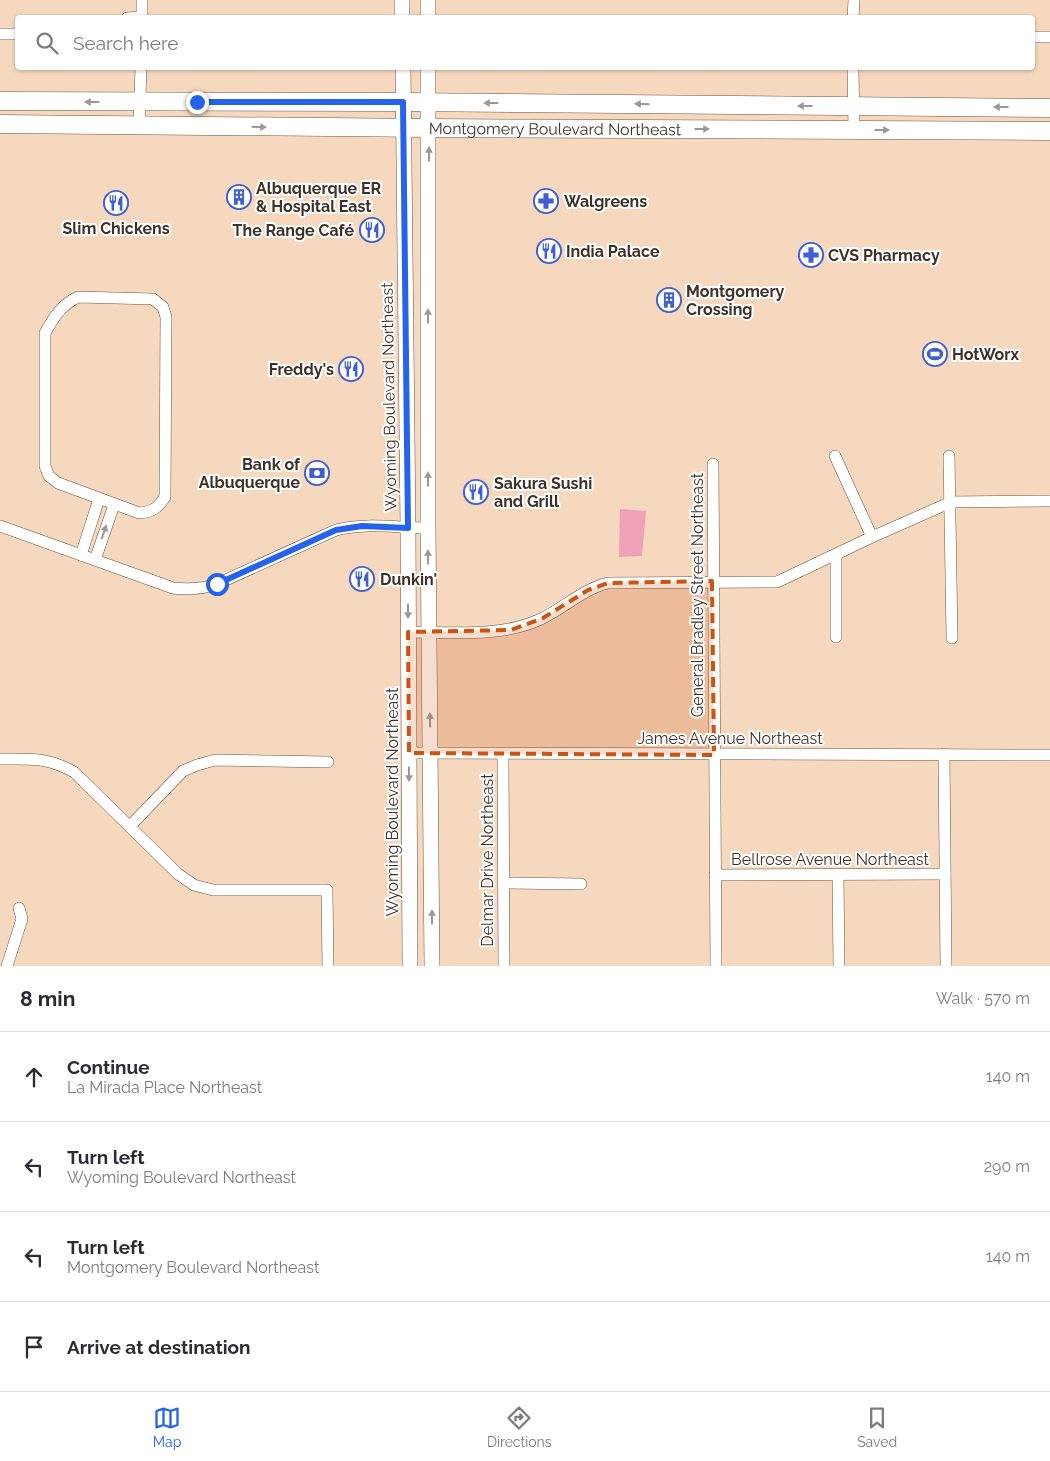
<!DOCTYPE html>
<meta charset="utf-8">
<style>
body{margin:0;font-family:Raleway,sans-serif;background:#f7f7f7;color:#2b2b33}
.stop{position:absolute;width:15px;height:15px;margin:-11px;border:4px solid #2563eb;border-radius:50%;background:#fff}
.stop.end{background:#2563eb;border-color:#fff;box-shadow:0 1px 5px #0008}
.list{margin:0;padding:0;list-style:none}
h2{display:flex;justify-content:space-between;align-items:center;height:65px;margin:0;padding:0 20px;font-size:21px}
h2 small{font-size:16px;font-weight:400;color:#7c7c81}
.list li{display:grid;grid-template-columns:32px 1fr auto;gap:15px;align-items:center;box-sizing:border-box;height:90px;padding:0 20px;border-top:1px solid #e1e1e2}
.list b{display:block;font-size:19px;white-space:nowrap}
.list p{margin:0;font-size:16px;white-space:nowrap;color:#7c7c81}
.list em{font-size:16px;font-style:normal;color:#7c7c81}
.icon{flex:none;width:28px;height:28px;fill:none;stroke:currentColor;stroke-width:2;stroke-linecap:round;stroke-linejoin:round}
.map{position:relative;flex:none;width:1050px;height:966px;overflow:hidden}
.search{position:absolute;background:#fff;box-shadow:0 1px 4px #0004;left:15px;right:15px;top:15px;height:55px;display:flex;align-items:center;gap:12px;box-sizing:border-box;padding:0 18px;border-radius:5px;color:#7c7c81;font-size:19px}
.sheet{height:425px;background:#fff}
nav{display:flex;justify-content:space-around;align-items:center;box-sizing:border-box;height:70px;border-top:1px solid #e1e1e2;background:#fff;font-size:14px;color:#7c7c81}
nav a{display:grid;justify-items:center;gap:2px}
nav .on{color:#2563eb}
.map>svg:first-child{display:block}
</style>
<div class="map">
<svg width="1050" height="966" viewBox="0 0 1050 966">
<rect width="100%" height="100%" fill="#f6d8be"/>
<!-- green -->
<polygon fill="#efa1b8" points="620,509 646,511 642,556 619,557"/>
<g fill="none" stroke-linecap="round" stroke-linejoin="round">
<defs>
<g id="street">
<polyline points="142,0 142,18"/>
<polyline points="127,18 142,17"/>
<polyline points="853,18 854,0"/>
<polyline points="0,34 18,34"/>
<polyline points="1032,37 1050,37"/>
<polyline points="853,68 854,130"/>
<polyline points="139,124 141,68"/>
<path d="M78 297 153 299 163 307 166 317 165 497C158 508 152 512 139 513L58 483 49 476 45 466V333C54 317 61 305 78 297Z"/>
<polyline points="835,456 872,537"/>
<polyline points="949,456 952,638"/>
<polyline points="713,464 716,966"/>
<path d="M0 526 173 588C189 590 202 589 217 584L336 530C366 522 397 528 428 528"/>
<polyline points="81,555 99,499"/>
<polyline points="836,555 836,637"/>
<polyline points="95,560 114,505"/>
<path d="M408 632C452 632 500 638 541 619 564 608 583 589 608 583L777 582 872 537 951 502 1050 501"/>
<polyline points="409,753 1050,755"/>
<polyline points="503,754 504,966"/>
<polyline points="944,754 946,966"/>
<path d="M0 759C30 759 47 757 74 772L178 874 194 885 213 890H327L328 966"/>
<polyline points="130,826 183,771 197,765 215,760 328,762"/>
<polyline points="715,875 945,874"/>
<polyline points="838,875 839,966"/>
<polyline points="504,883 581,884"/>
<polyline points="7,966 22,919 19,908"/>
</g>
<g id="secondary">
<polyline points="402,0 402,18"/>
<polyline points="428,0 428,18"/>
<polyline points="403,68 408,528 410,966"/>
<polyline points="428,68 428,528 432,966"/>
</g>
<g id="primary">
<polyline points="0,101 403,102 1050,108"/>
<path id="s1" d="M0 124 429 128 1050 131"/>
</g>
</defs>
<!-- street casing -->
<use href="#street" stroke="#6c533c" stroke-width="12"/>
<!-- secondary casing -->
<use href="#secondary" stroke="#6c533c" stroke-width="16"/>
<!-- primary casing -->
<use href="#primary" stroke="#6c533c" stroke-width="19"/>
<!-- street -->
<use href="#street" stroke="#fff" stroke-width="11"/>
<!-- secondary -->
<use href="#secondary" stroke="#fff" stroke-width="15"/>
<!-- primary -->
<use href="#primary" stroke="#fff" stroke-width="18"/>
</g>
<!-- one-way arrows -->
<defs><path id="oneway-solid" d="M-6-.8H1V-3.2L6.5 0L1 3.2V.8H-6Z" transform="scale(1.25)"/></defs>
<g fill="#9e9894">
<use href="#oneway-solid" transform="translate(92 102) rotate(-180)"/>
<use href="#oneway-solid" transform="translate(491 103) rotate(-180)"/>
<use href="#oneway-solid" transform="translate(642 104) rotate(-179)"/>
<use href="#oneway-solid" transform="translate(805 106) rotate(-180)"/>
<use href="#oneway-solid" transform="translate(1001 107) rotate(-180)"/>
<use href="#oneway-solid" transform="translate(259 127) rotate(1)"/>
<use href="#oneway-solid" transform="translate(702 129)"/>
<use href="#oneway-solid" transform="translate(882 130)"/>
<use href="#oneway-solid" transform="translate(429 154) rotate(-90)"/>
<use href="#oneway-solid" transform="translate(428 316) rotate(-90)"/>
<use href="#oneway-solid" transform="translate(428 479) rotate(-90)"/>
<use href="#oneway-solid" transform="translate(104 532) rotate(-71)"/>
<use href="#oneway-solid" transform="translate(428 557) rotate(-91)"/>
<use href="#oneway-solid" transform="translate(408 611) rotate(90)"/>
<use href="#oneway-solid" transform="translate(430 720) rotate(-91)"/>
<use href="#oneway-solid" transform="translate(409 774) rotate(90)"/>
<use href="#oneway-solid" transform="translate(432 917) rotate(-90)"/>
</g>
<g fill="none" stroke-linecap="round" stroke-linejoin="round">
<!-- route -->
<polyline stroke="#2563eb" stroke-width="6" points="197,102 403,102 408,528 362,526 336,530 217,584"/>
</g>
<!-- marked area -->
<path fill="#ce5310" fill-opacity="0.2" stroke="#ce5310" stroke-width="4" stroke-dasharray="10 6" stroke-linejoin="round" d="M712 581 714 755 409 753 408 632 511 630 543 618 588 590 608 583Z"/>
<!-- icons -->
<defs>
<symbol id="building-ring" viewBox="-11 -11 22 22"><circle r="9.5" fill="#fff" stroke="#3f5fd2" stroke-width="1.5"/><path d="M-4-6H4V6H1V3H-1V6H-4ZM-2.5-4.3h1.7v1.8h-1.7ZM.8-4.3h1.7v1.8H.8ZM-2.5-1h1.7V.8h-1.7ZM.8-1h1.7V.8H.8Z" fill="#3f5fd2"/></symbol>
<symbol id="pharmacy-ring" viewBox="-11 -11 22 22"><circle r="9.5" fill="#fff" stroke="#3f5fd2" stroke-width="1.5"/><path d="M-2-6h4v4h4v4h-4v4h-4v-4h-4v-4h4Z" fill="#3f5fd2"/></symbol>
<symbol id="restaurant-ring" viewBox="-11 -11 22 22"><circle r="9.5" fill="#fff" stroke="#3f5fd2" stroke-width="1.5"/><path d="M-5-6h1v4h1v-4h1v4h1v-4h1v5L-1.5 .5V6h-2V.5L-5-1ZM5-6V6H3V1.5H1.5Q1.5-4 5-6Z" fill="#3f5fd2"/></symbol>
<symbol id="stadium-ring" viewBox="-11 -11 22 22"><circle r="9.5" fill="#fff" stroke="#3f5fd2" stroke-width="1.5"/><path d="M0-5a6.5 5 0 1 0 0 10a6.5 5 0 1 0 0-10ZM-3.5-1.8h7v3.6h-7Z" fill="#3f5fd2"/></symbol>
<symbol id="bank-ring" viewBox="-11 -11 22 22"><circle r="9.5" fill="#fff" stroke="#3f5fd2" stroke-width="1.5"/><path d="M-6-4H6V4H-6ZM0-2.3a2.3 2.3 0 1 0 0 4.6a2.3 2.3 0 1 0 0-4.6Z" fill="#3f5fd2"/></symbol>
</defs>
<g fill-rule="evenodd">
<use href="#building-ring" x="225" y="183" width="28" height="28"/>
<use href="#pharmacy-ring" x="532" y="187" width="28" height="28"/>
<use href="#restaurant-ring" x="102" y="189" width="28" height="28"/>
<use href="#restaurant-ring" x="358" y="216" width="28" height="28"/>
<use href="#restaurant-ring" x="535" y="237" width="28" height="28"/>
<use href="#pharmacy-ring" x="797" y="241" width="28" height="28"/>
<use href="#building-ring" x="655" y="286" width="28" height="28"/>
<use href="#stadium-ring" x="921" y="340" width="28" height="28"/>
<use href="#restaurant-ring" x="337" y="355" width="28" height="28"/>
<use href="#bank-ring" x="303" y="459" width="28" height="28"/>
<use href="#restaurant-ring" x="462" y="478" width="28" height="28"/>
<use href="#restaurant-ring" x="348" y="565" width="28" height="28"/>
</g>
<g text-anchor="middle" dominant-baseline="central" stroke-width="4" stroke-linejoin="round" paint-order="stroke">
<!-- street labels -->
<g font-size="16" fill="#3e3228" stroke="#fff">
<text stroke="none"><textPath href="#s1" startOffset="555">Montgomery Boulevard Northeast</textPath></text>
<text transform="translate(389 397) rotate(-91)">Wyoming Boulevard Northeast</text>
<text transform="translate(697 595) rotate(-90)">General Bradley Street Northeast</text>
<text x="730" y="738">James Avenue Northeast</text>
<text transform="translate(392 802) rotate(-90)">Wyoming Boulevard Northeast</text>
<text x="830" y="859">Bellrose Avenue Northeast</text>
<text transform="translate(487 860) rotate(-90)">Delmar Drive Northeast</text>
</g>
<!-- poi labels -->
<g font-size="16" font-weight="bold" fill="#3e3228" stroke="#fff" text-anchor="start">
<text x="256" y="188">Albuquerque ER<tspan x="256" dy="18">&amp; Hospital East</tspan></text>
<text x="564" y="201">Walgreens</text>
<text x="116" y="228" text-anchor="middle">Slim Chickens</text>
<text x="354" y="230" text-anchor="end">The Range Café</text>
<text x="566" y="251">India Palace</text>
<text x="828" y="255">CVS Pharmacy</text>
<text x="686" y="291">Montgomery<tspan x="686" dy="18">Crossing</tspan></text>
<text x="952" y="354">HotWorx</text>
<text x="334" y="369" text-anchor="end">Freddy's</text>
<text x="300" y="464" text-anchor="end">Bank of<tspan x="300" dy="18">Albuquerque</tspan></text>
<text x="494" y="483">Sakura Sushi<tspan x="494" dy="18">and Grill</tspan></text>
<text x="380" y="579">Dunkin'</text>
</g>
</g>
</svg>
<div class="stop" style="left:217px;top:584px"></div>
<div class="stop end" style="left:197px;top:102px"></div>
<div class="search"><svg class="icon" aria-label="search" viewBox="0 0 24 24"><circle cx="10" cy="10" r="6"/><path d="M15 15l6 6"/></svg>Search here</div>
</div>
<section class="sheet">
<h2>8 min<small>Walk · 570 m</small></h2>
<ul class="list">
<li><svg class="icon" aria-label="ahead" viewBox="0 0 24 24"><path d="M12 20V5M6 11l6-6 6 6"/></svg><div><b>Continue</b><p>La Mirada Place Northeast</p></div><em>140 m</em></li>
<li><svg class="icon" aria-label="left" viewBox="0 0 24 24"><path d="M17 20v-9H6M10 6l-5 5 5 5"/></svg><div><b>Turn left</b><p>Wyoming Boulevard Northeast</p></div><em>290 m</em></li>
<li><svg class="icon" aria-label="left" viewBox="0 0 24 24"><path d="M17 20v-9H6M10 6l-5 5 5 5"/></svg><div><b>Turn left</b><p>Montgomery Boulevard Northeast</p></div><em>140 m</em></li>
<li><svg class="icon" aria-label="arrive" viewBox="0 0 24 24"><path d="M6 21V4h12l-3 4 3 4H6"/></svg><div><b>Arrive at destination</b></div></li>
</ul>
</section>
<nav>
<a class="on"><svg class="icon" aria-label="map" viewBox="0 0 24 24"><path d="M3 6l6-2 6 2 6-2v14l-6 2-6-2-6 2zM9 4v14M15 6v14"/></svg>Map</a>
<a><svg class="icon" aria-label="directions" viewBox="0 0 24 24"><path d="M12 3l9 9-9 9-9-9zM9 14v-3h6M13 9l2 2-2 2"/></svg>Directions</a>
<a><svg class="icon" aria-label="saved" viewBox="0 0 24 24"><path d="M7 4h10v16l-5-4-5 4z"/></svg>Saved</a>
</nav>
